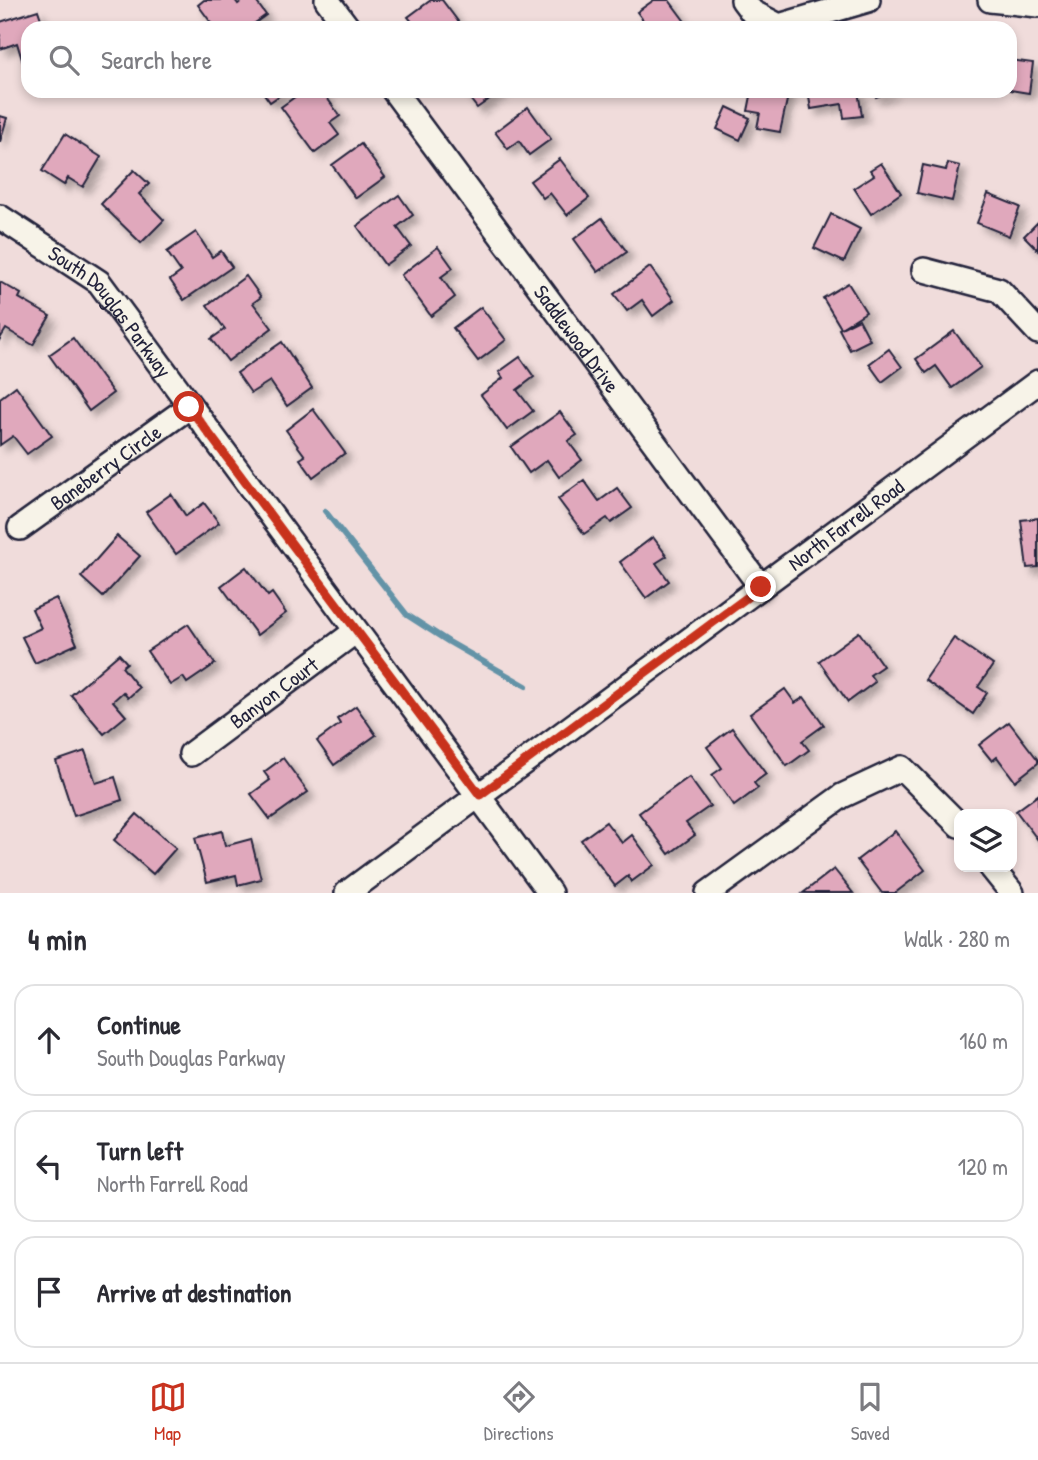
<!DOCTYPE html>
<meta charset="utf-8">
<style>
body{margin:0;font-family:"Patrick Hand",sans-serif;background:#f2f2f3;color:#2b2b33}
.controls{position:absolute;right:21px;bottom:21px;display:grid;overflow:hidden;border-radius:14px;box-shadow:0 4px 10px #0003}
.controls button{width:63px;height:63px;display:grid;place-items:center;padding:0;border:0;border-bottom:2px solid #e1e1e2;background:#fff;color:#2b2b33;font:35px sans-serif}
.stop{position:absolute;width:21px;height:21px;margin:-16px;border:5px solid #c8321e;border-radius:50%;background:#fff}
.stop.end{background:#c8321e;border-color:#fff;box-shadow:0 2px 7px #0008}
.list{margin:0;padding:0;list-style:none}
h2{display:flex;justify-content:space-between;align-items:center;height:91px;margin:0;padding:0 28px;font-size:30px}
h2 small{font-size:23px;font-weight:400;color:#7c7c81}
.list li{display:grid;grid-template-columns:46px 1fr auto;gap:21px;align-items:center;box-sizing:border-box;height:112px;margin:0 14px 14px;padding:0 14px;border:2px solid #e1e1e2;border-radius:21px}
.list b{display:block;font-size:26px;white-space:nowrap}
.list p{margin:0;font-size:23px;white-space:nowrap;color:#7c7c81}
.list em{font-size:23px;font-style:normal;color:#7c7c81}
.icon{flex:none;width:38px;height:38px;fill:none;stroke:currentColor;stroke-width:2;stroke-linecap:round;stroke-linejoin:round}
.map{position:relative;flex:none;width:1038px;height:893px;overflow:hidden}
.search{position:absolute;background:#fff;box-shadow:0 4px 10px #0003;left:21px;right:21px;top:21px;height:77px;display:flex;align-items:center;gap:18px;box-sizing:border-box;padding:0 24px;border-radius:21px;color:#7c7c81;font-size:26px}
.sheet{height:469px;background:#fff}
nav{display:flex;justify-content:space-around;align-items:center;box-sizing:border-box;height:98px;border-top:2px solid #e1e1e2;background:#fff;font-size:19px;color:#7c7c81}
nav a{display:grid;justify-items:center;gap:4px}
nav .on{color:#c8321e}
.map>svg:first-child{display:block}
</style>
<div class="map">
<svg width="1038" height="893" viewBox="0 0 1038 893">
<defs>
<filter id="shadow"><feDropShadow dx="6" dy="6" stdDeviation="3.5" flood-color="#0004"/></filter>
</defs>
<rect width="100%" height="100%" fill="#f0dcdb"/>
<filter id="ink" filterUnits="userSpaceOnUse"><feTurbulence type="fractalNoise" baseFrequency=".0143" numOctaves="2"/><feDisplacementMap in="SourceGraphic" scale="14" xChannelSelector="R" yChannelSelector="G"/><feConvolveMatrix kernelMatrix="1 2 1 2 8 2 1 2 1" color-interpolation-filters="sRGB"/></filter>
<g filter="url(#ink)">
<g fill="none" stroke-linecap="round" stroke-linejoin="round">
<!-- stream -->
<polyline stroke="#6493a7" stroke-width="6" points="325,511 407,615 449,642 526,686"/>
</g>
<!-- building -->
<g fill="#e0a8bc" stroke="#22223b" stroke-width="2" filter="url(#shadow)">
<polygon points="204,0 235,0 238,4 243,0 255,0 266,15 248,28 215,28 198,5"/>
<polygon points="431,0 442,0 463,28 417,28 408,17"/>
<polygon points="654,0 669,0 689,27 649,28 637,12"/>
<polygon points="38,10 44,28 28,28 28,65 24,66 17,43 0,49 0,22"/>
<polygon points="1010,60 1033,63 1029,93 1010,90"/>
<polygon points="262,91 286,91 270,102"/>
<polygon points="303,91 322,91 340,116 330,123 339,135 315,153 281,107"/>
<polygon points="464,91 501,91 477,108"/>
<polygon points="752,91 789,91 780,132 757,128 760,113 748,111"/>
<polygon points="808,91 858,91 862,116 844,118 842,104 811,109"/>
<polygon points="873,91 892,91 876,97"/>
<polygon points="528,107 551,139 529,155 519,141 508,149 495,132"/>
<polygon points="727,107 750,118 740,140 717,129"/>
<polygon points="0,116 7,118 0,142"/>
<polygon points="65,134 101,157 83,187 68,178 64,185 42,171"/>
<polygon points="361,144 385,177 356,198 332,165"/>
<polygon points="560,159 589,198 567,215 550,193 543,198 530,181"/>
<polygon points="881,163 901,193 871,214 854,188 874,175 870,170"/>
<polygon points="948,163 960,166 952,201 917,193 923,165 946,170"/>
<polygon points="134,170 149,184 139,194 164,220 141,243 101,204"/>
<polygon points="988,194 1020,207 1009,236 977,223"/>
<polygon points="399,195 413,215 397,227 411,246 385,265 357,226"/>
<polygon points="831,214 860,229 844,262 814,248"/>
<polygon points="602,218 627,252 598,272 574,239"/>
<polygon points="1038,222 1038,250 1024,236"/>
<polygon points="196,232 212,257 221,251 232,267 184,300 170,280 181,272 167,252"/>
<polygon points="438,247 453,268 441,277 455,297 431,316 401,275"/>
<polygon points="650,267 674,300 653,316 642,300 627,311 614,294"/>
<polygon points="246,276 261,297 253,303 272,328 228,361 211,339 225,329 207,305"/>
<polygon points="0,282 21,294 19,298 50,316 33,345 6,329 0,339"/>
<polygon points="848,283 866,312 841,328 823,298"/>
<polygon points="481,307 506,340 478,361 453,328"/>
<polygon points="859,319 870,340 850,350 839,329"/>
<polygon points="954,331 981,367 952,388 936,366 926,373 916,359"/>
<polygon points="73,338 113,393 89,411 49,355"/>
<polygon points="282,342 312,388 287,406 270,381 251,393 237,373"/>
<polygon points="889,349 902,367 882,382 869,364"/>
<polygon points="520,357 534,377 517,390 533,411 507,430 481,395 503,378 499,372"/>
<polygon points="16,386 52,436 27,454 13,436 0,445 0,398"/>
<polygon points="313,409 345,453 313,477 300,459 305,456 286,430"/>
<polygon points="560,412 577,435 568,441 582,460 559,477 547,460 529,473 511,447"/>
<polygon points="584,480 599,501 617,488 632,508 611,523 607,518 584,534 558,499"/>
<polygon points="171,494 186,516 204,503 219,523 176,554 146,512"/>
<polygon points="1038,518 1038,567 1027,568 1021,520"/>
<polygon points="117,536 140,556 103,597 81,577"/>
<polygon points="653,537 667,556 656,563 669,581 646,598 620,562"/>
<polygon points="246,567 268,596 272,593 286,613 257,635 221,586"/>
<polygon points="56,598 77,644 35,663 22,637 41,628 32,609"/>
<polygon points="188,624 215,664 187,683 183,677 170,685 147,651"/>
<polygon points="859,632 883,666 870,675 875,682 848,702 819,661"/>
<polygon points="954,638 993,665 978,687 987,693 973,714 925,680"/>
<polygon points="119,654 127,663 122,667 139,688 128,698 123,692 113,701 126,716 104,734 71,695"/>
<polygon points="785,689 795,703 804,697 824,725 802,741 809,750 787,766 750,714"/>
<polygon points="356,706 376,735 334,765 317,741 340,724 337,719"/>
<polygon points="1009,722 1038,760 1038,763 1015,781 997,757 992,761 979,745"/>
<polygon points="732,728 766,774 754,783 758,788 734,806 712,775 722,768 707,747"/>
<polygon points="85,751 96,783 115,777 122,800 74,816 56,761"/>
<polygon points="283,758 308,792 270,819 251,794 270,780 264,772"/>
<polygon points="689,777 710,806 686,823 695,835 669,854 639,813"/>
<polygon points="1038,795 1038,840 1016,811"/>
<polygon points="137,814 176,848 153,874 114,840"/>
<polygon points="606,822 622,843 632,835 654,865 631,882 628,876 615,886 581,840"/>
<polygon points="222,831 225,846 251,839 261,879 238,885 236,875 207,882 195,838"/>
<polygon points="895,831 925,870 895,893 882,893 857,860"/>
<polygon points="834,869 853,893 803,893"/>
</g>
<g fill="none" stroke-linecap="round" stroke-linejoin="round">
<defs>
<g id="street">
<polyline points="327,0 348,28"/>
<polyline points="743,0 752,12 779,26 868,0"/>
<polyline points="990,0 1038,5"/>
<path id="s1" d="M394 91 761 587"/>
<path id="s2" d="M0 217 99 282 550 893"/>
<polyline points="924,270 999,290 1038,332"/>
<path id="s3" d="M20 528 189 407"/>
<path id="s4" d="M191 754 356 631"/>
<polyline points="991,867 1012,893"/>
<path id="s5" d="M347 893 1038 382"/>
<polyline points="708,893 842,796 902,768 959,825"/>
</g>
</defs>
<!-- street casing -->
<use href="#street" stroke="#22223b" stroke-width="28"/>
<!-- street -->
<use href="#street" stroke="#f7f3e8" stroke-width="23"/>
</g>
</g>
<g fill="none" stroke-linecap="round" stroke-linejoin="round" filter="url(#ink)">
<!-- route -->
<polyline stroke="#c8321e" stroke-width="9" points="189,407 480,795 761,587"/>
</g>
<g text-anchor="middle" dominant-baseline="central" stroke-width="7" stroke-linejoin="round" paint-order="stroke">
<!-- street labels -->
<g font-size="21" fill="#22223b" stroke="#f7f3e8">
<text stroke="none"><textPath href="#s2" startOffset="147">South Douglas Parkway</textPath></text>
<text stroke="none"><textPath href="#s1" startOffset="308">Saddlewood Drive</textPath></text>
<text stroke="none"><textPath href="#s3" startOffset="105">Baneberry Circle</textPath></text>
<text stroke="none"><textPath href="#s5" startOffset="620">North Farrell Road</textPath></text>
<text stroke="none"><textPath href="#s4" startOffset="103">Banyon Court</textPath></text>
</g>
</g>
</svg>
<div class="controls">
<button><svg class="icon" aria-label="layers" viewBox="0 0 24 24"><path d="M12 4l9 5-9 5-9-5zM3 14l9 5 9-5"/></svg></button>
</div>
<div class="stop" style="left:189px;top:407px"></div>
<div class="stop end" style="left:761px;top:587px"></div>
<div class="search"><svg class="icon" aria-label="search" viewBox="0 0 24 24"><circle cx="10" cy="10" r="6"/><path d="M15 15l6 6"/></svg>Search here</div>
</div>
<section class="sheet">
<h2>4 min<small>Walk · 280 m</small></h2>
<ul class="list">
<li><svg class="icon" aria-label="ahead" viewBox="0 0 24 24"><path d="M12 20V5M6 11l6-6 6 6"/></svg><div><b>Continue</b><p>South Douglas Parkway</p></div><em>160 m</em></li>
<li><svg class="icon" aria-label="left" viewBox="0 0 24 24"><path d="M17 20v-9H6M10 6l-5 5 5 5"/></svg><div><b>Turn left</b><p>North Farrell Road</p></div><em>120 m</em></li>
<li><svg class="icon" aria-label="arrive" viewBox="0 0 24 24"><path d="M6 21V4h12l-3 4 3 4H6"/></svg><div><b>Arrive at destination</b></div></li>
</ul>
</section>
<nav>
<a class="on"><svg class="icon" aria-label="map" viewBox="0 0 24 24"><path d="M3 6l6-2 6 2 6-2v14l-6 2-6-2-6 2zM9 4v14M15 6v14"/></svg>Map</a>
<a><svg class="icon" aria-label="directions" viewBox="0 0 24 24"><path d="M12 3l9 9-9 9-9-9zM9 14v-3h6M13 9l2 2-2 2"/></svg>Directions</a>
<a><svg class="icon" aria-label="saved" viewBox="0 0 24 24"><path d="M7 4h10v16l-5-4-5 4z"/></svg>Saved</a>
</nav>
